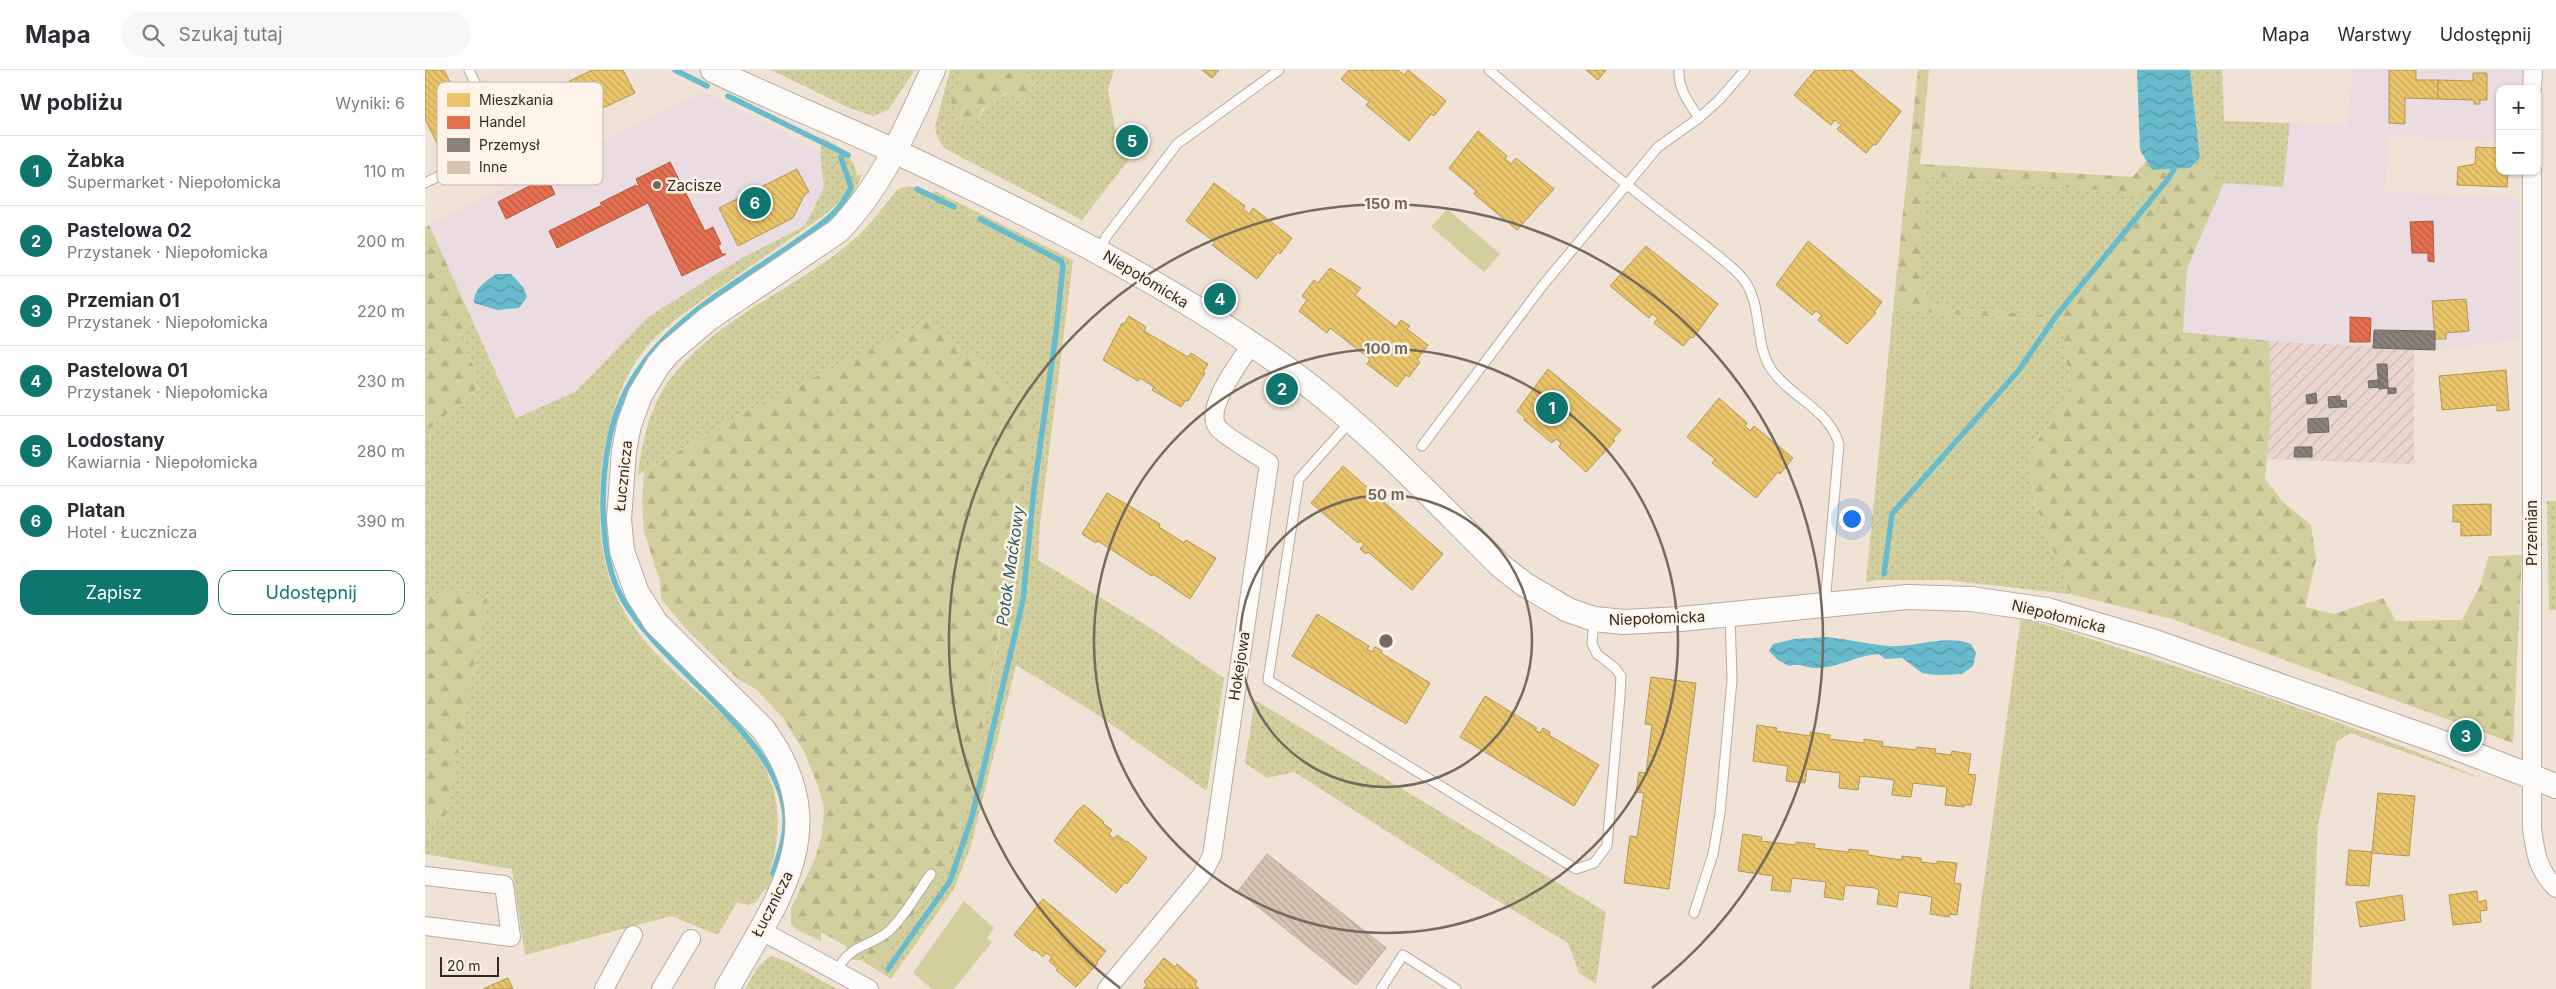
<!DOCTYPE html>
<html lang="pl">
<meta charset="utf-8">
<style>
body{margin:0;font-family:Inter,sans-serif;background:#f7f7f7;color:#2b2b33}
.controls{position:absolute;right:15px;top:15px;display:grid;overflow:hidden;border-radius:10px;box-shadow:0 1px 4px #0004}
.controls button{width:45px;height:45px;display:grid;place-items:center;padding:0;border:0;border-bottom:1px solid #e1e1e2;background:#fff;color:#2b2b33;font:25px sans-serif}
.scale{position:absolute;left:15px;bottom:12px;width:59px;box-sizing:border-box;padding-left:5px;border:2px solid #33291f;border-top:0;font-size:14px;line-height:18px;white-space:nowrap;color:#33291f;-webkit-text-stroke:4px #fef3e8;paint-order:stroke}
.you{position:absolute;left:1426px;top:448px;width:18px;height:18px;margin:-12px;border:4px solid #fff;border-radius:50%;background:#1a73e8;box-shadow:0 0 0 8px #1a73e833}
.badge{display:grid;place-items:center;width:32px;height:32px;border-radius:50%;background:#0f766e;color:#fff;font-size:16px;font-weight:700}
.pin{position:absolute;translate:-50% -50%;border:2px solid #fff;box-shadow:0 1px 5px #0006}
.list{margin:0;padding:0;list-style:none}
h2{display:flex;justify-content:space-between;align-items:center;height:65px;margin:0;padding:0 20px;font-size:21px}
h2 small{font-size:16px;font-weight:400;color:#7c7c81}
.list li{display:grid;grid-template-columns:32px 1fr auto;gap:15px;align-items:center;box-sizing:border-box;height:70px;padding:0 20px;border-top:1px solid #e1e1e2}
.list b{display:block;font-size:19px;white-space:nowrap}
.list p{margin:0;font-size:16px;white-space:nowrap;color:#7c7c81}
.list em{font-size:16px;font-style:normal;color:#7c7c81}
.actions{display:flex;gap:10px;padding:15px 20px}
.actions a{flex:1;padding:11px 0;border:1px solid #0f766e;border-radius:15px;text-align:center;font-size:18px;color:#0f766e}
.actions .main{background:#0f766e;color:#fff}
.icon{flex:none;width:28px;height:28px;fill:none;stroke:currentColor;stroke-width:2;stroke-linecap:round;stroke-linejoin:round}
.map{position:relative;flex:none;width:2131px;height:919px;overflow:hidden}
header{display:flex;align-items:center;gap:30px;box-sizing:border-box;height:70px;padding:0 25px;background:#fff;border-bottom:1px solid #e1e1e2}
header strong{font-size:24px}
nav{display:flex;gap:28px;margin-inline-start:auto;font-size:18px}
.search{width:350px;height:45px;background:#f7f7f7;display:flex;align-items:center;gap:12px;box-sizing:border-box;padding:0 18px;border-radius:28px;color:#7c7c81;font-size:19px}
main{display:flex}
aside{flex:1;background:#fff}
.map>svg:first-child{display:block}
</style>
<header>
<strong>Mapa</strong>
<div class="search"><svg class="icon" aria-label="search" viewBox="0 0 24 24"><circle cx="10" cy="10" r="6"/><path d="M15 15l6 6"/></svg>Szukaj tutaj</div>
<nav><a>Mapa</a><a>Warstwy</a><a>Udostępnij</a></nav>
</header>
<main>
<aside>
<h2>W pobliżu<small>Wyniki: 6</small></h2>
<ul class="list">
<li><span class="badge">1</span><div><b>Żabka</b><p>Supermarket · Niepołomicka</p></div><em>110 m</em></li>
<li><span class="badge">2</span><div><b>Pastelowa 02</b><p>Przystanek · Niepołomicka</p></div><em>200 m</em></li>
<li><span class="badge">3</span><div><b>Przemian 01</b><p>Przystanek · Niepołomicka</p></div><em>220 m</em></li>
<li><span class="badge">4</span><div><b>Pastelowa 01</b><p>Przystanek · Niepołomicka</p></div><em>230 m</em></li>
<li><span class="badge">5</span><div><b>Lodostany</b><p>Kawiarnia · Niepołomicka</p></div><em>280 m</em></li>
<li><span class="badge">6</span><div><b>Platan</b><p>Hotel · Łucznicza</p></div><em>390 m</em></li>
</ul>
<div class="actions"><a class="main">Zapisz</a><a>Udostępnij</a></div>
</aside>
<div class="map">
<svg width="2131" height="919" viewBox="0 0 2131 919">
<defs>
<pattern id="industrial-furrows" width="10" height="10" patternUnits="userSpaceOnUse" patternTransform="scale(1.25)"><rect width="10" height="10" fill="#e9d5cd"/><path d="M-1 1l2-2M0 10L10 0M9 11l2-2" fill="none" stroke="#c8b7b0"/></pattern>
<pattern id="grass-dots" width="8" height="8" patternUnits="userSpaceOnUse" patternTransform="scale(1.25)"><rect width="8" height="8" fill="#d1cf9d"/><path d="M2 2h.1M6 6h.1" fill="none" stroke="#b4b287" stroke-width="1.8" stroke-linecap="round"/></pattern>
<pattern id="forest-firs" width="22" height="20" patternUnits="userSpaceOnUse" patternTransform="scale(1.25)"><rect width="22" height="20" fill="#d1cf9d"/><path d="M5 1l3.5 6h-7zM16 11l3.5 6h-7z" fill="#b4b287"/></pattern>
<pattern id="water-waves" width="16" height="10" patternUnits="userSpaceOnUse" patternTransform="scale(1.25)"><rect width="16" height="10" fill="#68bbcd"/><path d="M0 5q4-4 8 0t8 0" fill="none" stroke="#5698a6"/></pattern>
<pattern id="homes-back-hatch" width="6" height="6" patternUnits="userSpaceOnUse" patternTransform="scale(1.25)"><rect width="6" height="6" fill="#e9c46a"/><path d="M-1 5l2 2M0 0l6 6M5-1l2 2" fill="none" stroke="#c8a85b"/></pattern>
<pattern id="shops-back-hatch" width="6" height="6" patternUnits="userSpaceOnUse" patternTransform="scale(1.25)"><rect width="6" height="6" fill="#e76f51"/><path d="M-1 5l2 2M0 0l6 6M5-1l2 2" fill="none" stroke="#bc5b43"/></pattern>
<pattern id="industry-back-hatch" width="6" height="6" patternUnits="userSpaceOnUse" patternTransform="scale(1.25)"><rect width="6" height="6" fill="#8a817c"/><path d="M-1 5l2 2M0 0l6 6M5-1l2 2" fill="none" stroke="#716a65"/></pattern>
<pattern id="building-back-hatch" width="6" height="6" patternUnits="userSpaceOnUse" patternTransform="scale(1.25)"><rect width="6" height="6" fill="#d6c3b0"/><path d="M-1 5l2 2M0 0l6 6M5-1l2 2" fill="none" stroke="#b8a897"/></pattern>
</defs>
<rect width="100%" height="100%" fill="#f0e2d4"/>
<!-- commercial -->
<g fill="#eadce1">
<polygon points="1928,0 2098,0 2098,19 2075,19 2075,72 1963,65 1960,122 2094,129 2095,269 2010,280 1844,271 1758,263 1762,198 1799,113 1858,117 1865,53 1922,55"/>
<polygon points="279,22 395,82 399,117 380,156 315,189 223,247 150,322 91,349 4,155"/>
</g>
<!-- industrial -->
<polygon fill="url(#industrial-furrows)" points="1844,271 1989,279 1989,394 1841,389 1846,339"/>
<!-- grass -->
<g fill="url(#grass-dots)">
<polygon points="346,0 490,0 463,40 448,46 422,37"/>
<path d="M525 0H538C530 17 531 34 536 53L552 51C562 28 585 22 608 16L600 0H689L683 20 690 58 702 74 712 79 657 150 519 78 512 66 510 57Z"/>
<polygon points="1765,0 1797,0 1799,51 1865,53 1858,117 1799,113 1791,106 1768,95 1775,88"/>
<path d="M398 68C416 78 428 83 432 105H437L424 133 417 129 401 144C369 166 338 188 306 210 278 230 249 248 225 273 196 305 183 352 177 394 172 439 173 490 194 532 246 636 387 657 345 802L351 805 344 821 340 819 331 832 323 835 312 832 293 865 246 846 100 885 87 799 0 784V749H20L62 529 27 522 0 525V362L50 321 51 301 33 267 39 258 48 252 91 348 150 322 223 247 315 189 380 156 399 117 395 82Z"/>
<polygon points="1500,106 1690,121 1713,125 1725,131 1631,246 1512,237 1494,220"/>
<path d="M484 116 506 123 510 121 648 190 615 454 613 490 721 555 799 608 782 721 667 641 591 595 546 776 529 819 466 909 436 890H428L421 876 456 895 476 861 522 800 547 719 594 453 505 250 314 345 213 405C216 379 221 353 233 329 269 258 365 223 425 173 443 158 458 137 473 119Z"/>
<polygon points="1468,240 1637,252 1645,318 1604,385 1609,435 1614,443 1645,524 1521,510 1454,510 1441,512"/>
<polygon points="2122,431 2131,431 2131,540 2124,540"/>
<path d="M1596 547C1752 596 1909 646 2060 710L1925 663 1912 671 1893 754 1886 919H1544Z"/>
<polygon points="830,630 1181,842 1171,914 1154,903 1143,873 1040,811 869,702 842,708 820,693"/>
<polygon points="345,886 363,892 412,919 320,919 332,898"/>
</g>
<!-- forest -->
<g fill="url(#forest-firs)" fill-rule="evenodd">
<path d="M538 0H600L608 17 598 28 581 23 557 39 552 51 539 56C532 50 533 40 526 32Z"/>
<path d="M1493 0H1504L1495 94 1708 107 1721 91 1727 100 1765 98 1768 95 1791 106 1799 113 1762 198 1758 262 1844 271 1846 339 1840 409 1858 432 1886 455 1891 490 1880 537 1909 544 1958 528 1971 551 2037 550 2055 516 2064 486 2097 485 2088 673 1747 549 1645 524 1614 443 1609 435 1604 385 1645 318 1637 252 1468 240ZM1501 106 1690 121 1713 125 1725 131 1631 246 1512 237 1494 220Z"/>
<polygon points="4,155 48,252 39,258 33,267 51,301 50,321 0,362 0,157"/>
<polygon points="505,250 612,343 547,719 522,800 476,861 456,896 396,862 396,871 372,860 366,854 366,838 390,789 397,765 399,738 393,716 380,683 358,648 331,619 314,610 261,559 236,529 235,511 219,462 217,432 219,402 314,345"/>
<polygon points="27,522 62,529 20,749 0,749 0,525"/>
</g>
<!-- park -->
<g fill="#d1cf9d">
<polygon points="1022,139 1075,184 1059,202 1006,157"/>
<polygon points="539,831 569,858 562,868 567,872 529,919 507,919 488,903"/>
</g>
<!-- water -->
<g fill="url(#water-waves)">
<polygon points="1712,0 1765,0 1775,88 1765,98 1727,100 1715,80"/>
<path d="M71 204H86L98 217 102 227 94 238 72 240 49 233C49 218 60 212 71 204Z"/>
<path d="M1402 567C1422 569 1442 574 1463 576 1491 578 1519 564 1546 574L1551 583 1548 596 1537 604 1512 605 1497 603 1477 588 1460 589 1454 584C1433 585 1413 598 1391 598 1380 598 1376 592 1364 596L1353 590 1344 581 1348 574 1369 569Z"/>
</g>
<!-- homes -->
<g fill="url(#homes-back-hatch)" stroke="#b29654">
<polygon points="0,0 19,0 46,56 12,73 0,49"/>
<polygon points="167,0 198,0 210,23 103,73 88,39"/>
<polygon points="777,0 794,0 787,8"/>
<polygon points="924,0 973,0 979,5 983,0 1021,31 1009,46 1006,44 984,71 941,35 944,32 916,9"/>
<polygon points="1161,0 1181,0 1173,10"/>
<polygon points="1390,0 1426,0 1476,41 1451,75 1449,74 1441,83 1412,59 1416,55 1413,53 1410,50 1406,55 1369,25"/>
<polygon points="1964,0 1991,0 1991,10 2013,10 2013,29 1980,28 1980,54 1964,53"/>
<polygon points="2048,3 2062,3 2062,30 2055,30 2055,34 2049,34 2049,30 2013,29 2013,10 2048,11"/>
<polygon points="1053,61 1082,86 1080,89 1086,94 1091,88 1129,119 1092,160 1049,124 1051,121 1024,98"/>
<polygon points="2051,77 2074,78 2075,101 2083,101 2082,117 2032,115 2033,97 2050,94"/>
<polygon points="372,99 384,122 380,124 368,148 313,176 294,138"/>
<polygon points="789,113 820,136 818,139 824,144 828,138 867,168 855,184 853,182 832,209 787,175 790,172 761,151"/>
<polygon points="1383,171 1457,232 1449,242 1451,243 1422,274 1393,250 1397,245 1391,241 1387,245 1351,215"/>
<polygon points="1221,176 1293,234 1268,268 1266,267 1258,276 1229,253 1233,248 1227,244 1224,248 1185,216"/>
<polygon points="905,198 936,218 930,225 971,257 976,250 985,256 982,259 1003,275 992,290 995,292 984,307 981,305 972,317 942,294 945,289 905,258 902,263 874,241 882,230 877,226 889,210 893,213"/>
<polygon points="2041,229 2044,261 2021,263 2021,269 2010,269 2007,231"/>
<polygon points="704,246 721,257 719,261 763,287 766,283 783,294 778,302 780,303 763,331 761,330 756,337 727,320 729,317 715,308 713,311 678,290 697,253 699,254"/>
<polygon points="1123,299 1196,360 1188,369 1190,371 1161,402 1134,377 1136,373 1131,369 1127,373 1099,350 1100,348 1092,341"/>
<polygon points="2081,300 2084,340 2072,341 2072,335 2017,340 2014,306"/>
<polygon points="1294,328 1322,353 1320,356 1325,361 1329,356 1368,388 1355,404 1353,402 1331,428 1287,393 1290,389 1262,367"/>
<polygon points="918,396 1018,484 987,520 943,482 941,484 935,479 939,474 935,471 933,473 886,433"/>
<polygon points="682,423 735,454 734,457 759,473 761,470 791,488 765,529 728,504 727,506 673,471 671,473 657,464"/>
<polygon points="2066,434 2066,465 2036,466 2036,452 2028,452 2028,435"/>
<polygon points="892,544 944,576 942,579 947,582 950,577 957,581 956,583 1005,613 981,654 867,586"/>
<polygon points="1226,607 1271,613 1244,819 1199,813 1205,766 1212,767 1219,723 1211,722 1214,702 1221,703 1227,655 1220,654"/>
<polygon points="1060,626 1112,658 1110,660 1115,663 1118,658 1125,662 1124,665 1174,695 1149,736 1035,667"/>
<polygon points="1332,655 1352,658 1351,661 1385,666 1385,662 1405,665 1404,669 1439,673 1439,669 1458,672 1457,676 1491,680 1492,677 1511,679 1510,683 1526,685 1527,681 1546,684 1543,704 1551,705 1546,735 1539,735 1539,737 1520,735 1522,717 1488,713 1486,727 1467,725 1469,710 1462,709 1435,706 1433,720 1414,718 1415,703 1382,699 1380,713 1361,711 1363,696 1328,691"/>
<polygon points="1953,723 1990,726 1984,786 1947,783 1944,816 1921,815 1924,780 1947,782"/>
<polygon points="659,735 679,752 678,753 687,760 684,764 689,769 692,765 701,772 702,771 722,788 702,814 700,812 691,823 629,771 653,740"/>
<polygon points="1318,764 1337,767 1336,771 1370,775 1371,772 1390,774 1389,778 1424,782 1424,779 1443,781 1443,785 1477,790 1477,786 1496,788 1496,792 1512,794 1512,791 1532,793 1529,813 1536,814 1532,845 1525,844 1524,847 1505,844 1507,827 1502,826 1474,822 1472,837 1452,834 1454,820 1450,818 1420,815 1418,830 1399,827 1401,812 1367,808 1365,822 1346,820 1348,806 1313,801"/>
<polygon points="2052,821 2053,832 2061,830 2062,840 2055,841 2056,852 2028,855 2024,825"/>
<polygon points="1977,825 1980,850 1935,857 1931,832"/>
<polygon points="618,829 681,881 672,892 673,893 651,917 631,900 633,899 624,891 627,887 621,883 618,887 610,880 608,881 589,865"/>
<polygon points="739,888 750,897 752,894 772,911 770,914 774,919 718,919 722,915 719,912"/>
<polygon points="83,908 88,919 58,919"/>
</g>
<!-- shops -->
<g fill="url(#shops-back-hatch)" stroke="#b15a42">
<polygon points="245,92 280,161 288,157 296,174 293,175 297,184 301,184 257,206 223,133 132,178 124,161 177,135 175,133 211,115 212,117 214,116 211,109"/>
<polygon points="122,107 130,124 81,149 73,132"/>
<polygon points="2008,151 2009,192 2003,191 2003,183 1987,183 1985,152"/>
<polygon points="1925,247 1946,248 1945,272 1925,272"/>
</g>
<!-- industry -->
<g fill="url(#industry-back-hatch)" stroke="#706760">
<polygon points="1949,260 2010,261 2010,280 1948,278"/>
<polygon points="1952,294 1962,294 1963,318 1954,319"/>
<polygon points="1953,310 1954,317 1944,318 1943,311"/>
<polygon points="1963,318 1971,318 1971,323 1963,324"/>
<polygon points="1891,323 1892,333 1882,334 1881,325"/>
<polygon points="1915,326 1916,337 1904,338 1903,327"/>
<polygon points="1921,330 1922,337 1916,337 1915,331"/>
<polygon points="1903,348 1904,362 1883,363 1883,349"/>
<polygon points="1870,377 1887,377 1887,387 1869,387"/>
</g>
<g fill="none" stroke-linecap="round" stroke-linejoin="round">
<!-- stream -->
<g stroke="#68bbcd" stroke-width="5.5">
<polyline points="250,0 282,16"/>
<polyline points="303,26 423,85"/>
<polyline points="492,119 529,137"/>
<polyline points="1459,504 1467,444 1594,300 1631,246 1743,109 1749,99"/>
<path d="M348 803C354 785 362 764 360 745 353 664 236 599 197 528 174 487 175 417 184 371 202 272 290 227 365 176 389 159 415 145 426 117L416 88 418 83"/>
<polyline points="463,899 525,811 547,747 598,530 609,419 631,263 638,196 636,191 555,149"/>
</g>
</g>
<!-- building -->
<polygon fill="url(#building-back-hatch)" stroke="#b7aca1" points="842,784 961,878 931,915 813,821"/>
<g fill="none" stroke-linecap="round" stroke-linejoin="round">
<defs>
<g id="lane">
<path d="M1064 0C1117 45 1170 90 1225 133 1244 148 1263 162 1282 177 1294 187 1309 197 1319 210 1338 236 1329 273 1346 299 1366 328 1403 338 1414 374L1400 534"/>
<path d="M1254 0C1253 19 1264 33 1274 48"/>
<path d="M0 113C73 77 82 78 44 0"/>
<polyline points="674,181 681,167 752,74 854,0"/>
<polyline points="925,352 874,409 843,610 1151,799 1169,793 1182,776 1195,626 1196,606 1190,598 1172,584 1167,574 1169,550"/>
<polyline points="997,376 1118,215 1233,77 1274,48 1294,30 1320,0"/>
<polyline points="1269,843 1288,784 1295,743 1307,610 1305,544"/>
<path d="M412 900C427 873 443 878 464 861 480 846 493 822 506 804"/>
<polyline points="956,919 978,885 1031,919"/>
</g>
<g id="street">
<polyline points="2107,19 2108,0"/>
<path d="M2107 101V758C2110 782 2113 801 2131 818"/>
<polyline points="0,806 79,815 86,867 0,856"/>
<polyline points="335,860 444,919"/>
<polyline points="179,919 208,865"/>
<polyline points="236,919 266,869"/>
<path d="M682 919 776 806 787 786 844 393C834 386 798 365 793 358 778 339 815 292 826 275"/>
</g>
<g id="secondary">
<path d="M288 0C347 29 409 53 469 81 606 145 743 212 865 301 943 358 1009 430 1077 497L1099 514 1143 540 1169 549 1199 552 1256 549 1482 527 1546 529 1622 540 1727 571 2027 676 2131 716"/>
<path d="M302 919C353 828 411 759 338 659L231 553 212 523 197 481 194 449 199 381 204 355 215 325 233 295 244 282 283 249 413 161C457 116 482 57 508 0"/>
</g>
</defs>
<!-- lane casing -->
<use href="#lane" stroke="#b6aba0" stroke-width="11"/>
<!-- street casing -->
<use href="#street" stroke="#b6aba0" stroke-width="20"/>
<!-- secondary casing -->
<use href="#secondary" stroke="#b6aba0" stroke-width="26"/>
<!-- lane -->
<use href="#lane" stroke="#fdfbf9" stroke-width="9"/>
<!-- street -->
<use href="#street" stroke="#fdfbf9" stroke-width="18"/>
<!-- secondary -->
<use href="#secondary" stroke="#fdfbf9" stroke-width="24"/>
</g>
<!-- distance rings -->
<g fill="none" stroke="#756a5e" stroke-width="2.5">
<circle cx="961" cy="571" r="146"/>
<circle cx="961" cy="571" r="292"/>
<path d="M695 918A437 437 0 1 1 1227 918"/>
</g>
<!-- markers -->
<circle fill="#756a5e" stroke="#fef3e8" stroke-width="2" cx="232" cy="115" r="5"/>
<g text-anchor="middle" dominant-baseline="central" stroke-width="5" stroke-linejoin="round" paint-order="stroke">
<!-- poi labels -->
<g font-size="15" fill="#33291f" stroke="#fef3e8" text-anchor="start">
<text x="242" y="115">Zacisze</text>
</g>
<!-- street labels -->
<g font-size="15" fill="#33291f" stroke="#fef3e8">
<text transform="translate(721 209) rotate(31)">Niepołomicka</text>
<text transform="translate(198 406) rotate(-84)">Łucznicza</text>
<text transform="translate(2106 463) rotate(-90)">Przemian</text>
<text transform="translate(1634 546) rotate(14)">Niepołomicka</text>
<text transform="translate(1232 548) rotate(-2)">Niepołomicka</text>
<text transform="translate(814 596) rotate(-81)">Hokejowa</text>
<text transform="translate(347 834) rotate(-63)">Łucznicza</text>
</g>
<!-- water labels -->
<g font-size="16" font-style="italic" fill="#2a5b69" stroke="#fef3e8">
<text transform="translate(585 496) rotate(-82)">Potok Maćkowy</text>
</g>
</g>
<!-- legend -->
<rect x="12" y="12" width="166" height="103" rx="8" fill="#fef3e8" stroke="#c1b6ac" stroke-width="1"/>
<rect x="22" y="23" width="23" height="14" fill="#e9c46a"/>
<rect x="22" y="46" width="23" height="13" fill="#e76f51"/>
<rect x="22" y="68" width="23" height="14" fill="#8a817c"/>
<rect x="22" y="91" width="23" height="13" fill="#d6c3b0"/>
<g font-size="14" fill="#33291f">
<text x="54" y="35">Mieszkania</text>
<text x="54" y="57">Handel</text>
<text x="54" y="80">Przemysł</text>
<text x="54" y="102">Inne</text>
</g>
<circle cx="961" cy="571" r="8" fill="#756a5e" stroke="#fef3e8" stroke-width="2.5"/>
<g font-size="15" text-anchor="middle" font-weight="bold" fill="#756a5e" stroke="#fef3e8" stroke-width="5" stroke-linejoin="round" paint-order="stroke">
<text x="961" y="139">150 m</text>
<text x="961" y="284">100 m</text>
<text x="961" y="430">50 m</text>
</g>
</svg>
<div class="controls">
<button>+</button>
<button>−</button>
</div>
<div class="scale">20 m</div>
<div class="you"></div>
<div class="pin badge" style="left:1127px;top:338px">1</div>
<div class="pin badge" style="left:857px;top:319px">2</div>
<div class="pin badge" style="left:2041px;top:666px">3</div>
<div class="pin badge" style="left:795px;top:229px">4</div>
<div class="pin badge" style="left:707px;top:71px">5</div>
<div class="pin badge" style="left:330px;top:133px">6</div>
</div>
</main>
